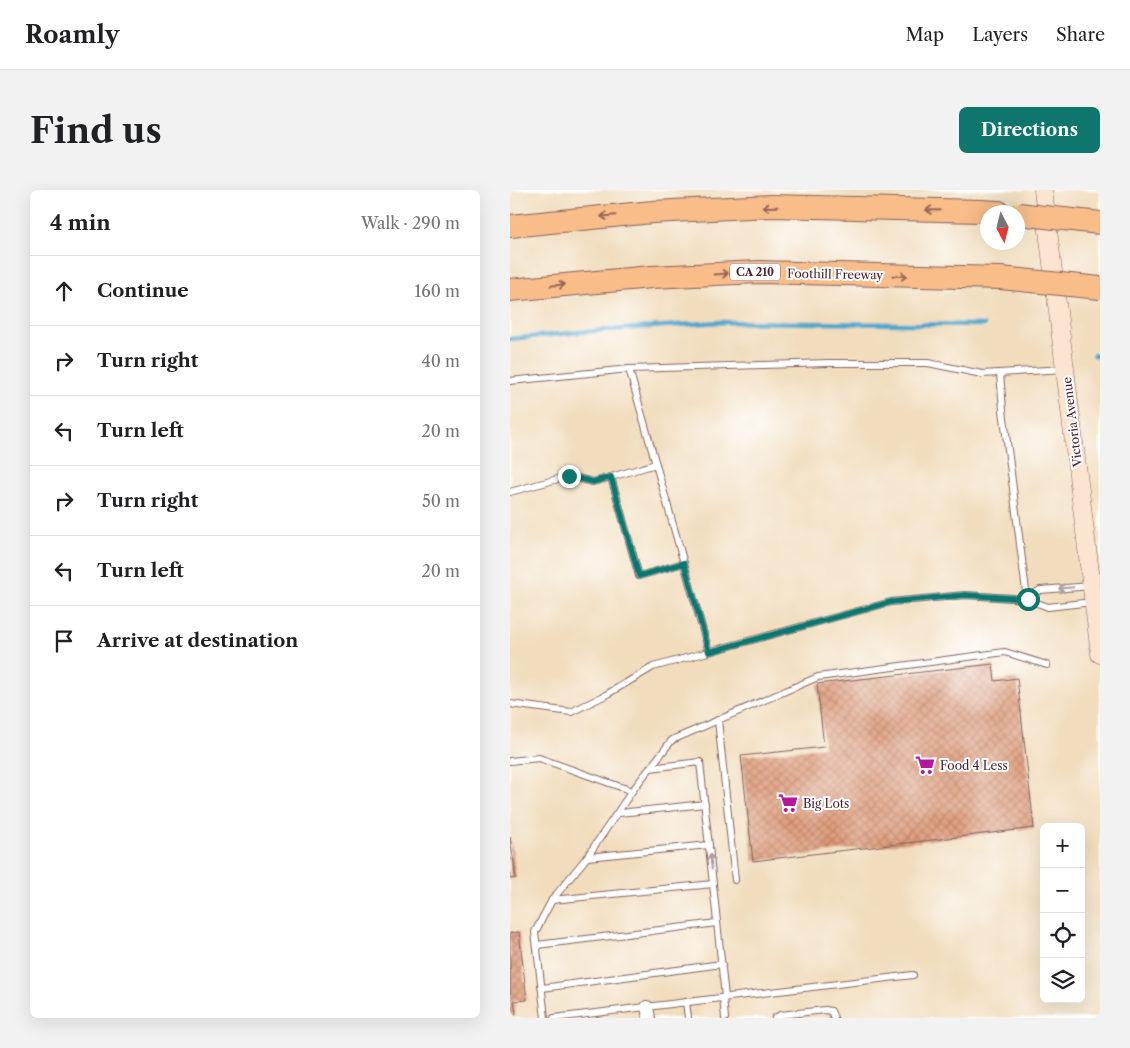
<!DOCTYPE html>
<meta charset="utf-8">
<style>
body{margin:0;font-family:"Libre Caslon Text",serif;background:#f2f2f2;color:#202124}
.controls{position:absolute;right:15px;bottom:15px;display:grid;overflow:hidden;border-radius:8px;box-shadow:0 5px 20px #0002}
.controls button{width:45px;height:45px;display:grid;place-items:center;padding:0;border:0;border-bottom:1px solid #e0e0e0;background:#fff;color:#202124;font:25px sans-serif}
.compass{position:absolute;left:470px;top:15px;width:45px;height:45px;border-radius:50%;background:#fff;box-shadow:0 5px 20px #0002;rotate:173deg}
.stop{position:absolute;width:15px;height:15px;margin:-11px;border:4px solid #0f766e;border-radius:50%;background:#fff}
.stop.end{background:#0f766e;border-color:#fff;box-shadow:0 1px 5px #0008}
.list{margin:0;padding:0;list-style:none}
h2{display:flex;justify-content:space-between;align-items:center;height:65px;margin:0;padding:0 20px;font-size:21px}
h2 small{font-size:16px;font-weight:400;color:#757577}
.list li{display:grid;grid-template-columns:32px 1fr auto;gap:15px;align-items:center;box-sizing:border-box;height:70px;padding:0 20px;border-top:1px solid #e0e0e0}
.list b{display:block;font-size:19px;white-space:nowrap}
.list em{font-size:16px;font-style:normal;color:#757577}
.icon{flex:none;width:28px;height:28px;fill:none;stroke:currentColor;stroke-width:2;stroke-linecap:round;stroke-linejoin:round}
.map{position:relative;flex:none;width:590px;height:828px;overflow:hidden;border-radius:8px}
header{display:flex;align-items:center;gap:30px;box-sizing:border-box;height:70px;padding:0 25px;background:#fff;border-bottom:1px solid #e0e0e0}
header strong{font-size:24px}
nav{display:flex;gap:28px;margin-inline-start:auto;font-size:18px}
.intro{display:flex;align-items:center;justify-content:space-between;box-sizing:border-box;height:120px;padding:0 30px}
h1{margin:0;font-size:35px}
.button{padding:12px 22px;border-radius:8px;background:#0f766e;color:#fff;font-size:18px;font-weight:700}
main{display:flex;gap:30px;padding:0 30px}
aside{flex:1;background:#fff;border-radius:8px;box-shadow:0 5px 20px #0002}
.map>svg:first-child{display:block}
</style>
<header>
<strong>Roamly</strong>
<nav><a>Map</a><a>Layers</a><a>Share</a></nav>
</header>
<div class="intro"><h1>Find us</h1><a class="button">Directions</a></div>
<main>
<aside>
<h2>4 min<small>Walk · 290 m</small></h2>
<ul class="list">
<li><svg class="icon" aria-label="ahead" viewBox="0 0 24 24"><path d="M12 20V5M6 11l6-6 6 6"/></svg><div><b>Continue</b></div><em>160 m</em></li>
<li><svg class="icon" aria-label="right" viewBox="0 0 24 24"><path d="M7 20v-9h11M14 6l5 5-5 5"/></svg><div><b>Turn right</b></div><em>40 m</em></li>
<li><svg class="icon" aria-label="left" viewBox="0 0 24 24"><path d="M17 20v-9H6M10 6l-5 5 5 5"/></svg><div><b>Turn left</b></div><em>20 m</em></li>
<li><svg class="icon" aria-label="right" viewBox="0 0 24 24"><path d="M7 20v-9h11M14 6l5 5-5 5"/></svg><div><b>Turn right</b></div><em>50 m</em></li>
<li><svg class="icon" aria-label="left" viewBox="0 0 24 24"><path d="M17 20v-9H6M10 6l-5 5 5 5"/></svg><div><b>Turn left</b></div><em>20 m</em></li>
<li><svg class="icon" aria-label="arrive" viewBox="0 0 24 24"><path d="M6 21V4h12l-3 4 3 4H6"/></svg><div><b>Arrive at destination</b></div></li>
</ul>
</aside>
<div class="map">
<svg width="590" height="828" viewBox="0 0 590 828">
<defs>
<pattern id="building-cross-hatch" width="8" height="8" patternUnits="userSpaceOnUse" patternTransform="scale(1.25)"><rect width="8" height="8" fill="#dd9673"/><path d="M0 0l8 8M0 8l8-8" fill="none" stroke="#b57a5f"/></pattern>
</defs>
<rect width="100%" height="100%" fill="#fff"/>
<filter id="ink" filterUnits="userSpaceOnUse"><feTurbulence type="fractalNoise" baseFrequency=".02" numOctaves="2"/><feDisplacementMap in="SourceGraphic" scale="10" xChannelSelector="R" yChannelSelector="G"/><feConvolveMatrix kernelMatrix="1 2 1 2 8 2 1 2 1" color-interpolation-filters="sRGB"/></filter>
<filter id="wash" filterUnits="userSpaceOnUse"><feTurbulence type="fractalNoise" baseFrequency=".0096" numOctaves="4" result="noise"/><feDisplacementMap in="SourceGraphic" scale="20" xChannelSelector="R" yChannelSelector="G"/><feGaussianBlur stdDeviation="1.12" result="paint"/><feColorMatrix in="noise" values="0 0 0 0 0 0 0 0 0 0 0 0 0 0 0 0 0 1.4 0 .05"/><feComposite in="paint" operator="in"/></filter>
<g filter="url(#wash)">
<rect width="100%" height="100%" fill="#f1ddbd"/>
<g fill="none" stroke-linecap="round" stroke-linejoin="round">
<!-- stream -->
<g stroke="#4fa6cc" stroke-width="4.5">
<polyline points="0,149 70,142 210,132 474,135"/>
<polyline points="584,165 590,167"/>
</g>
</g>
<g id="blocks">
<!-- building -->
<g fill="url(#building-cross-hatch)">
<polygon points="483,474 485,491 507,488 524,638 243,671 231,566 314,557 307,494"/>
<polygon points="0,647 6,688 0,689"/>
<polygon points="9,742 17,810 4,811 6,824 0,825 0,743"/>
</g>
</g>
</g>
<g filter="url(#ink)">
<use href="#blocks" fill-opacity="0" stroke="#84625e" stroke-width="1"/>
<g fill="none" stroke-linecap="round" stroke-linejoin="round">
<defs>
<g id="service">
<polyline points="119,179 199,462"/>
<polyline points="0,191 119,179 318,173 418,173 472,184 554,179"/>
<polyline points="146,274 101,287 129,386 174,373"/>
<polyline points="0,302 59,286 83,292 101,287"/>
<polyline points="517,409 538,417 582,412"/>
<polyline points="517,409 530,400 581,396"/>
<polyline points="0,514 61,522 94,506 143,477 381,412 455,405 517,409 493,220 490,183"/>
<polyline points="208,530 225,690"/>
<polyline points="0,571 29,568 122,601"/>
<polyline points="140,578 190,572 215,807"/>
<polyline points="109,623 195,614"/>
<polyline points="77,667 199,655"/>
<polyline points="42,710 203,694"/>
<polyline points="27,755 207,733"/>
<polyline points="32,798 212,774"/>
<polyline points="213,808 215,828"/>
<polyline points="176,812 178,828"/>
<polyline points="35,828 25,742 42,710 77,667 122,601 162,550 308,487 495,462 537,475"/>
<polyline points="44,828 403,785"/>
<polyline points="265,828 270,825 315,820 321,821 324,828"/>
</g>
<polyline id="minor" points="137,817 139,828"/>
<polyline id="secondary" points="533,0 590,464"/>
<g id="motorway">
<polyline points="0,36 143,22 261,16 471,21 489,22"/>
<polyline points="0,100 141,87 249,82 491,88"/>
</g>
</defs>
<!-- service casing -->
<use href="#service" stroke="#84625e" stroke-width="8"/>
<!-- minor casing -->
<use href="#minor" stroke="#84625e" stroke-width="14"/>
<!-- secondary casing -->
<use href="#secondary" stroke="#84625e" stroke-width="19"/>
<!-- motorway casing -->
<use href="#motorway" stroke="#84625e" stroke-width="24"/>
<!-- service -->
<use href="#service" stroke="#fff" stroke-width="6"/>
<!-- minor -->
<use href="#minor" stroke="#fff" stroke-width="12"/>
<!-- secondary -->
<use href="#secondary" stroke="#fce5d0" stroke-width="18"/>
<!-- motorway -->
<use href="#motorway" stroke="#f8bd89" stroke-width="22"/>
<defs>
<g id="motorway-bridge">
<polyline points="508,24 590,33"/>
<polyline points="491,88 590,98"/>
</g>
</defs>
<!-- motorway-bridge casing -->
<use href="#motorway-bridge" stroke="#84625e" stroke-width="24" stroke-linecap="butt"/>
<!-- motorway-bridge -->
<use href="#motorway-bridge" stroke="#f8bd89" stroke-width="22"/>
</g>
<!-- one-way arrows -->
<defs><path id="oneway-shaft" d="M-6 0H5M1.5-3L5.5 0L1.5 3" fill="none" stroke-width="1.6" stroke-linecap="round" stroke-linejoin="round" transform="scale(1.25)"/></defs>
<g stroke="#986655">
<use href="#oneway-shaft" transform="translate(260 17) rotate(179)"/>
<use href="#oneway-shaft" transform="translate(423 20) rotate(-179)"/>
<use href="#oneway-shaft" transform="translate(98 26) rotate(175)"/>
<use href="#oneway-shaft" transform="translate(211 84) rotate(-3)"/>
<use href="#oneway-shaft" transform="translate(390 86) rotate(1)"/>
<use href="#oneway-shaft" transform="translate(48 95) rotate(-5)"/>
</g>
<g stroke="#ae9aa0">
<use href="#oneway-shaft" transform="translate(556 398) rotate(175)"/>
<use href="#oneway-shaft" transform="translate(201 672) rotate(-96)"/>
</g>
</g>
<g fill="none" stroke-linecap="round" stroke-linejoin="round" filter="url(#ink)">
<!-- route -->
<polyline stroke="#0f766e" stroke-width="6" points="59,286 83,292 101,287 129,386 174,373 199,462 381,412 455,405 518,409"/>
</g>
<!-- icons -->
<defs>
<symbol id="supermarket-bare" viewBox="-9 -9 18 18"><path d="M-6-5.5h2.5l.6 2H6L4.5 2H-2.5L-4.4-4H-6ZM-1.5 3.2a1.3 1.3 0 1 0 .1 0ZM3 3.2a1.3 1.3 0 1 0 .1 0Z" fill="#b5179e" stroke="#fff" stroke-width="2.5" paint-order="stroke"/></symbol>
</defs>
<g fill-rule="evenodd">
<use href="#supermarket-bare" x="401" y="561" width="28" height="28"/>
<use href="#supermarket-bare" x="264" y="599" width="28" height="28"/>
</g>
<g text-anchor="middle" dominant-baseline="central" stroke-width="4" stroke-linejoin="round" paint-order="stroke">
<!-- shield labels -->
<rect fill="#fff" stroke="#80626b" stroke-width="1" x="220" y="73.5" width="50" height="17" rx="4"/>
<g font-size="11" font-weight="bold" fill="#4a1f2b">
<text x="245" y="82">CA 210</text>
</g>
<!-- street labels -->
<g font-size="12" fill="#4a1f2b" stroke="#fff">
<text transform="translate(325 84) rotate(1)">Foothill Freeway</text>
<text transform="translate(562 232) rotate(-97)">Victoria Avenue</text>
</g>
<!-- poi labels -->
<g font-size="12" fill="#4a1f2b" stroke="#fff" text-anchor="start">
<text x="430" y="575">Food 4 Less</text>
<text x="293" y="613">Big Lots</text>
</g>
</g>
</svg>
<div class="controls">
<button>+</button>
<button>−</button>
<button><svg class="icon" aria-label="locate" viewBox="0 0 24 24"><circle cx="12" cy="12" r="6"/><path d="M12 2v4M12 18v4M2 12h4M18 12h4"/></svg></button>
<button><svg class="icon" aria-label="layers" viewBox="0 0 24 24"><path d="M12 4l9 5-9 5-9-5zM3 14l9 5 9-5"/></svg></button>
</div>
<svg class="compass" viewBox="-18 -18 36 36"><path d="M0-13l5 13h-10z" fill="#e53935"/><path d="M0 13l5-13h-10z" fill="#757577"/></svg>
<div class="stop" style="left:518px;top:409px"></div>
<div class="stop end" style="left:59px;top:286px"></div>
</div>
</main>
